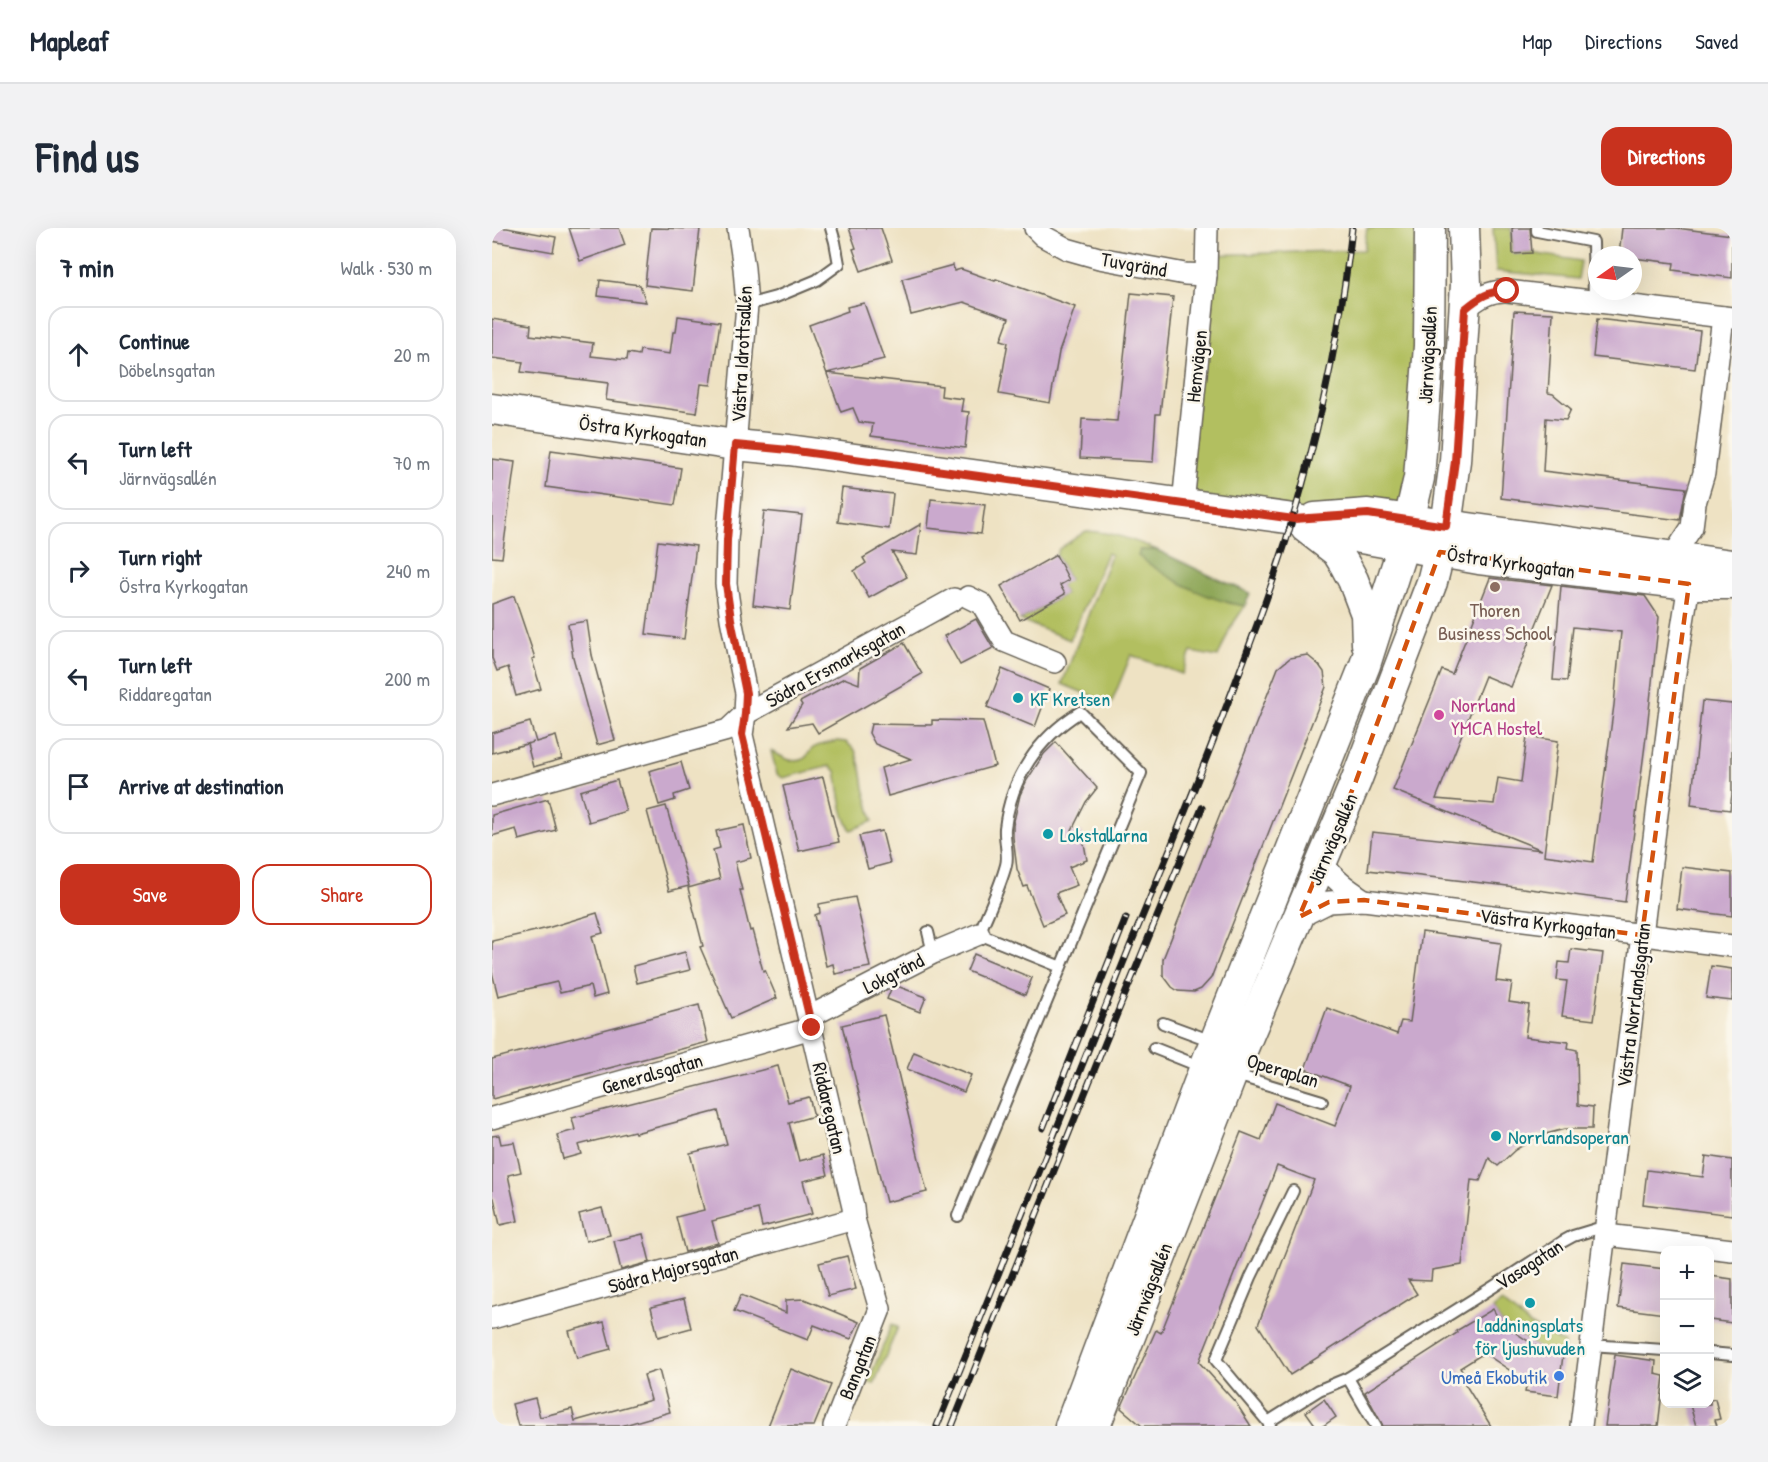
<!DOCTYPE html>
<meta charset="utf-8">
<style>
body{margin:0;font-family:"Patrick Hand",sans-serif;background:#f2f2f3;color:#1f2937}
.controls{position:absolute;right:18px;bottom:18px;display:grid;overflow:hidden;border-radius:12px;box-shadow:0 6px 24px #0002}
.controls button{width:54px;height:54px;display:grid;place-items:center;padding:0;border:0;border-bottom:2px solid #e0e1e3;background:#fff;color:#1f2937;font:30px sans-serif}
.compass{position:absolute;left:1096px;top:18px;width:54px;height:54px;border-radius:50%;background:#fff;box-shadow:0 6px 24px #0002;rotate:256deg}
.stop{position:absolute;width:18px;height:18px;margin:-14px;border:4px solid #c8321e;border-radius:50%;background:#fff}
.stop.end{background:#c8321e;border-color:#fff;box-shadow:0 2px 6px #0008}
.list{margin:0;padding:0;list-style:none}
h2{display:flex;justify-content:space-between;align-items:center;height:78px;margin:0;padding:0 24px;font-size:26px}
h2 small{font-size:20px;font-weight:400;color:#747a83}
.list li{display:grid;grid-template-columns:39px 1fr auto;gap:18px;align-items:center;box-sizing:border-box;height:96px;margin:0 12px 12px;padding:0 12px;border:2px solid #e0e1e3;border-radius:18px}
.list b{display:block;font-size:22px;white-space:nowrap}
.list p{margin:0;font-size:20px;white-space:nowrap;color:#747a83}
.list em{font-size:20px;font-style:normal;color:#747a83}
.actions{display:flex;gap:12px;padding:18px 24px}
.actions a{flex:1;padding:14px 0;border:2px solid #c8321e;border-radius:18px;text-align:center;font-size:21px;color:#c8321e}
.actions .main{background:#c8321e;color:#fff}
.icon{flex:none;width:33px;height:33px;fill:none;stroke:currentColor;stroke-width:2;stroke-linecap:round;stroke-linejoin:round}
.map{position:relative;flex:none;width:1240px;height:1198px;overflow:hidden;border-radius:18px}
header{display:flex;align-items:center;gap:36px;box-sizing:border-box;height:84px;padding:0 30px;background:#fff;border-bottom:2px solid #e0e1e3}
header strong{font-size:28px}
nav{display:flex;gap:33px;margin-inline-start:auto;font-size:21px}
.intro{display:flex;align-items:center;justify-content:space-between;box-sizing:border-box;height:144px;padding:0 36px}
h1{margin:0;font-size:42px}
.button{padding:15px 27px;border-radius:18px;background:#c8321e;color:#fff;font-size:21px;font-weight:700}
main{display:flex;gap:36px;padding:0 36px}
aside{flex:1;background:#fff;border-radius:18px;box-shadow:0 6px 24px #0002}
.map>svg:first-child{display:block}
</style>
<header>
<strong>Mapleaf</strong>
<nav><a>Map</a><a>Directions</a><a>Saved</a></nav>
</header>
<div class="intro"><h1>Find us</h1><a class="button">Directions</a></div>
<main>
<aside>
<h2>7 min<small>Walk · 530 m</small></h2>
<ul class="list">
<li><svg class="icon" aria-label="ahead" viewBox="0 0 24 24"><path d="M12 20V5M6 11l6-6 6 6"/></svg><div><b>Continue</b><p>Döbelnsgatan</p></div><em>20 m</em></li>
<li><svg class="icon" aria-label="left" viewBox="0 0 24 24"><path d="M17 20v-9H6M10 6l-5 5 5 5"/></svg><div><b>Turn left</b><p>Järnvägsallén</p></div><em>70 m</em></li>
<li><svg class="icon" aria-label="right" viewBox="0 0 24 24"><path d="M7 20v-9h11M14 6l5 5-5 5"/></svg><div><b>Turn right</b><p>Östra Kyrkogatan</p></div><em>240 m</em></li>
<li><svg class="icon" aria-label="left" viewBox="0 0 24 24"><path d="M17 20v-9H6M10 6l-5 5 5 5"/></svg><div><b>Turn left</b><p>Riddaregatan</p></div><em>200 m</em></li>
<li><svg class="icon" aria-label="arrive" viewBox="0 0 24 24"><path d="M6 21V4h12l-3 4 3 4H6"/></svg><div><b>Arrive at destination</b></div></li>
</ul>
<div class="actions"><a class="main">Save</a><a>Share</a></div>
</aside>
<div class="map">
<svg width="1240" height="1198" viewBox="0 0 1240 1198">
<rect width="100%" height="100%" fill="#fbf7ec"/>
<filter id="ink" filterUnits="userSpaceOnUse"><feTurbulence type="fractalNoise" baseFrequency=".0167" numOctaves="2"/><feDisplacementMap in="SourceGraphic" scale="12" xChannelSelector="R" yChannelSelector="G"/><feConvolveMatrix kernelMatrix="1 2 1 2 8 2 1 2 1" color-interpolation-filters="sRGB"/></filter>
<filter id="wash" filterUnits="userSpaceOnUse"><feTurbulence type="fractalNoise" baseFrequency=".008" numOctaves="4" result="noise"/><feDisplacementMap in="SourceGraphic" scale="24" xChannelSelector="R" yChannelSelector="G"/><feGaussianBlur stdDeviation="1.35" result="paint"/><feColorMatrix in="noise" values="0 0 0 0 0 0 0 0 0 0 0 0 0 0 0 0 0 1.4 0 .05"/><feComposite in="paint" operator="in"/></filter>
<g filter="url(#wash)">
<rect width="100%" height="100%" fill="#eee2c3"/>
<!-- green -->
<g fill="#b2bf61" stroke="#676e3e" stroke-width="1.5">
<polygon points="875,0 938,0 918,291 691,276 718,27 872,22"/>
<polygon points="1001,0 1020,0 1021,26 1040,25 1089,33 1086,51 1004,43"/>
<path d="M594 303C620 304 642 312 665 322H648L736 375 753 378 738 400 726 429 699 424 690 446 639 427 619 476 570 456 619 327 615 325 578 412 528 392 573 366 568 357 577 351 564 327 567 321Z"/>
<path d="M345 513 354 514 363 522 370 545 372 560 381 593 359 602C348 586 348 562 344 543L338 538 291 550 285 546 279 523C288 527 300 537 311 531 316 529 317 523 321 520 327 516 337 515 345 513Z"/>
<polygon points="1010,1074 1038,1097 1072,1115 1071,1127 1054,1125 1009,1095 1001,1081"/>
<polygon points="400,1096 406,1099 382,1156 376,1154"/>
</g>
<!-- forest -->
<path fill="#8da657" stroke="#54613a" stroke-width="1.5" d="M648 322H665L717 347 758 365 753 378C714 372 677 351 646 328Z"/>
<g id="blocks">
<!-- building -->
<g fill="#caa9cd">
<polygon points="0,0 15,0 64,9 61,24 0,13"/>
<polygon points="77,0 127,0 133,17 88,33"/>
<polygon points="159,0 208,1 201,63 153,57"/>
<polygon points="357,0 389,0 400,32 369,43 361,21 364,20"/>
<polygon points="1020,0 1038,0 1040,25 1021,26"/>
<polygon points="1130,0 1184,0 1240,7 1240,50 1181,42 1182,35 1141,30 1141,27 1127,27"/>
<polygon points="461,37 462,43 469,41 503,53 504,51 583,79 567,124 558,175 507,166 516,114 509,112 517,90 472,74 419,87 410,51"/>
<polygon points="108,52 148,57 154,74 106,68"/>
<polygon points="639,65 681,69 668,186 664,186 661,234 588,230 590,191 625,193"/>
<polygon points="372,75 392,131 335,145 450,158 449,168 471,171 469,183 477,184 473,220 379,208 381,196 367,194 361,180 349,184 317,97 356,83 355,79"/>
<polygon points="1022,83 1061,85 1056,165 1061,166 1079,181 1074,192 1054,190 1051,243 1194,260 1188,292 1009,270"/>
<polygon points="186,88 228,94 219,157 209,156 205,185 114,172 116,155 29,144 31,134 0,130 0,91 39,97 38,107 101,115 99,128 135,132 136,125 147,127 148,122 178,126 181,104 184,104"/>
<polygon points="1105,91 1208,103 1203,141 1101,129"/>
<polygon points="59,222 189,240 183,277 54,259"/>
<polygon points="0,231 23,234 10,330 0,329"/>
<polygon points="350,260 401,266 397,301 346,294"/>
<polygon points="439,271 493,277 489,306 436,300"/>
<polygon points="272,283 310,287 298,382 261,377"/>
<polygon points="429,296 425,327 400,324 415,349 377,370 362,343 374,335 371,330"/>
<polygon points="166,313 204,318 192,411 154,406"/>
<polygon points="564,327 577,352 568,357 573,366 528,392 509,358"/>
<polygon points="998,350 1060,357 1019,459 993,448 944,571 1002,576 1006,550 1029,554 1035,508 1066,513 1052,627 1101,634 1122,477 1129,404 1081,399 1075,453 1061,452 1069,358 1153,368 1167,389 1155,501 1133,674 1008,657 876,642 880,604 1050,622 901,562 950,442 960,446"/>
<polygon points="22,368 43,430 40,431 49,461 24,468 16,439 5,443 0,430 0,376"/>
<polygon points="484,391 501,420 468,437 452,408"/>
<polygon points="95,393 100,427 123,512 105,517 81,429 76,396"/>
<polygon points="412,415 430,446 326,505 320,495 296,499 310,477 308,474 352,450 367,456 368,440"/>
<polygon points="815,427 827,437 832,444 834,459 719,750 709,761 702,764 686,763 680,759 671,747 671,731 786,440 798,430"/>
<polygon points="510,441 557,461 543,499 495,479"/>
<polygon points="1210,473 1240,476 1240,566 1238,582 1199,577"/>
<polygon points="440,492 491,493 503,538 396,568 389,540 419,531 383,516 377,505 379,496 440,497"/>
<polygon points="38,494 44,514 64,508 70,531 41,539 35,516 42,514 0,525 0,505"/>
<polygon points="564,514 605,560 594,574 579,604 590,604 595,632 577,639 585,657 564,665 573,687 551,697 535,658 532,659 525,641 521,609 521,597 528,567 535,552 552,526"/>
<polygon points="189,534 197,562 182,567 183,572 167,577 157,543"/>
<polygon points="331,549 347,614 307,623 291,558"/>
<polygon points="125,552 134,583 97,594 88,563"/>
<polygon points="56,571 64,602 27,612 24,601 0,608 0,587"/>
<polygon points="174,578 197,658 177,663 155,583"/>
<polygon points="252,597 259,630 243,634 250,662 248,662 258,703 260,702 271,743 273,742 285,770 239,790 208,719 211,718 196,660 228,651 221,622 228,620 224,603"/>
<polygon points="390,603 398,635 376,641 367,608"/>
<polygon points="1190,639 1240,645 1240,688 1185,681"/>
<polygon points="363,669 374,716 373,716 378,739 343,746 341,736 334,738 323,687 328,685 327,676"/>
<polygon points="105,685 111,705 100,708 115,766 101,770 98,758 68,765 65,754 6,768 0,744 0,713 52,701"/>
<polygon points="930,704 1009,715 1004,753 1020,755 1017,774 1037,777 1033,809 1077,814 1076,820 1085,822 1086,877 1101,879 1100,901 1073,901 1046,908 1023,922 1006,938 997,930 988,953 979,952 970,1037 940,1042 939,1053 916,1052 925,1066 798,1147 766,1097 822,952 785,938 707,1134 744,1175 759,1198 650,1198 629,1180 664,1102 669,1105 749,904 769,912 783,875 843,898 858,858 813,841 835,780 905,806 909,793 918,794"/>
<polygon points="1079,721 1111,725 1102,792 1070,788 1075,753 1065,752 1067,734 1077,735"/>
<polygon points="193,724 198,742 145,755 141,738"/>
<polygon points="482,726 540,750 533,767 475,743"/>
<polygon points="1219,738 1240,741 1240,773 1214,770"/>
<polygon points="405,758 434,769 428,784 395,771 399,761"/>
<polygon points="207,777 216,814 0,871 0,831"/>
<polygon points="392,787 435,964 394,974 350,797"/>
<polygon points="422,824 479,847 472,864 415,841"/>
<polygon points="286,838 296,874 317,869 322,888 297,895 307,933 331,927 336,947 311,953 320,986 270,999 266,981 220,993 226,1015 193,1024 184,989 212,982 198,925 235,916 226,883 143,905 142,903 86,917 89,926 71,931 65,907 83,902 80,890"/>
<polygon points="7,907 9,916 22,914 29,944 16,947 26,993 8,997 2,970 0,970 0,908"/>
<polygon points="1214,928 1240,932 1240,987 1151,976 1155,942 1211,949"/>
<polygon points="110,980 118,1007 94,1013 87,986"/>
<polygon points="151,1006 158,1034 129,1042 122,1013"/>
<polygon points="355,1028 364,1061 336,1068 327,1035"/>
<polygon points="1132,1036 1173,1041 1173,1086 1126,1080"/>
<polygon points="1218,1048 1240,1051 1240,1095 1218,1092"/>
<polygon points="249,1067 294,1085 294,1072 312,1071 367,1094 359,1111 322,1097 316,1112 242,1083"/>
<polygon points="192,1071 199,1100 166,1109 159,1079"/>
<polygon points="1001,1081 1009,1095 1054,1125 1071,1127 1066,1168 1033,1164 1035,1154 992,1125 968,1140 973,1148 970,1151 999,1198 891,1198 873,1164 965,1105 964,1103"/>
<polygon points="112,1094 119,1121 85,1130 77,1103"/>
<polygon points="1123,1127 1164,1133 1163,1146 1172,1148 1166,1198 1113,1198"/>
<polygon points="299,1141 339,1157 322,1198 276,1198"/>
<polygon points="167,1142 178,1184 129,1198 26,1198 20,1176 43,1170 48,1189 80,1181 83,1193 159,1172 152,1147"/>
<polygon points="832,1171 844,1189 831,1198 824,1198 814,1184"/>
<polygon points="1223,1171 1228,1191 1223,1192 1225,1198 1204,1198 1198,1177 1218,1176 1218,1172"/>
</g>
</g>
</g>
<g filter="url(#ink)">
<use href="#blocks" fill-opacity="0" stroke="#666156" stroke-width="1.5"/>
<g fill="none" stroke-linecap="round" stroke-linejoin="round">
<defs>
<g id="lane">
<polyline points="1045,0 1045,3 1101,14 1102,74"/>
<polyline points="255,77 284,69 325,52 347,36 343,14 339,0"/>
<polyline points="436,704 441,725"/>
<polyline points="671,795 720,813"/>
<polyline points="662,820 712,840"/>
<polyline points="741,846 830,873"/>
<path d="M466 988 649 545 588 484C546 510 519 550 513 600 512 612 517 627 514 637 508 660 496 684 487 706L569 739"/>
<polyline points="1098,1117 1172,1122"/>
<polyline points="1218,1125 1240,1127"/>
<polyline points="856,1150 884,1198"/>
<polyline points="776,1194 724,1132 759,1049 801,963"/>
<polyline points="778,1198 776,1194 827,1162 856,1150 1001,1059 1070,1014 1081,1008 1104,1001 1114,1007"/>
</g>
<g id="street">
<polyline points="246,0 252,40 255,77 235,312 234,356 239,391 254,465 253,486 250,507 361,979 362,991 388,1081 342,1198"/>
<polyline points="543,0 551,8 575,21 607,30 693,46 714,47"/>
<path d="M973 81C986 70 998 62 1015 63L1240 90"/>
<polyline points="691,276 714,47 715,0"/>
<polyline points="1181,328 1200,299 1203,275 1212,245 1231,89"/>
<polyline points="476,369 490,376 512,413 563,434"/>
<polyline points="0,567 236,502 253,486 462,371"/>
<path d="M830 634C842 652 854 660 872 672"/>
<polyline points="807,689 837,674 872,672 1240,718"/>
<polyline points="317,789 441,725 487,706"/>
<polyline points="0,890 320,800"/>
<polyline points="1114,1007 1240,1022"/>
<polyline points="0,1090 362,991"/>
<polyline points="1089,1198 1181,457 1197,356"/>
</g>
<g id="secondary">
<polyline points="0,181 243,217 297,222 802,291 869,310 987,331 1197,356 1240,356"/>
<polyline points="823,290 876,286 1240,337"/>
<polyline points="814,300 845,324 853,337 861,352 874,386 875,416"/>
<polyline points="578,1198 714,836 873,437 911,318 927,250 937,118 938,0"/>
<polyline points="603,1198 740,846 864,553 940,354 954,298 963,233 974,56 972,0"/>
</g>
</defs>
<!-- lane casing -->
<use href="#lane" stroke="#666156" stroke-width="14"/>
<!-- street casing -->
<use href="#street" stroke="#666156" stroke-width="24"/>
<!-- secondary casing -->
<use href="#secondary" stroke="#666156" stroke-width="33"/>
<!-- lane -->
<use href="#lane" stroke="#fff" stroke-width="10"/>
<!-- street -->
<use href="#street" stroke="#fff" stroke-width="21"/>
<!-- secondary -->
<use href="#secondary" stroke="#fff" stroke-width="30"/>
<defs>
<g id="rail">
<polyline points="551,900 634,690"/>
<path d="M445 1198C510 1038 573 877 638 718 688 598 737 477 780 355 819 243 847 118 860 0"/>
<polyline points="460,1198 613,815 710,580"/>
</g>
</defs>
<!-- rail casing -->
<use href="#rail" stroke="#1c1c1c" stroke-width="7"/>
<!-- rail -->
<use href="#rail" stroke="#fbf7ec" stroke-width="4.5" stroke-dasharray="14" stroke-linecap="butt"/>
</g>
</g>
<g fill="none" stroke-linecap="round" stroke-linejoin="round" filter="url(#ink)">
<!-- route -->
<path stroke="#c8321e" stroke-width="8" d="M320 800 250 507 253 486 254 465 239 391 234 356 235 312 243 217 297 222 802 291 876 286 954 298 963 233 973 81C986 70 998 62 1015 63"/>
</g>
<!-- marked area -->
<path fill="none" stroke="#d4530e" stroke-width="4.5" stroke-dasharray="12 8" stroke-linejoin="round" d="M948 324 1197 356 1150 707 872 672 837 674 807 689 864 553Z"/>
<!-- markers -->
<circle fill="#8d6e63" stroke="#fbf7ec" stroke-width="2" cx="1003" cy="359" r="6"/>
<g fill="#0f9aa8" stroke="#fbf7ec" stroke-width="2">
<circle cx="526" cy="470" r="6"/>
<circle cx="556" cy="606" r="6"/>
<circle cx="1004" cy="908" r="6"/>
<circle cx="1038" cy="1075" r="6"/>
</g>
<circle fill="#d1479c" stroke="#fbf7ec" stroke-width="2" cx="947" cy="487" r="6"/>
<circle fill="#3f7fe0" stroke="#fbf7ec" stroke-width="2" cx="1067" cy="1148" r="6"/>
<g text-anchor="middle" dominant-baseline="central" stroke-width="5" stroke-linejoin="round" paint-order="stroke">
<!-- street labels -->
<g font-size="20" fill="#1c1c1c" stroke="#fbf7ec">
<text transform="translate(642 36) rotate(10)">Tuvgränd</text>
<text transform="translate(249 126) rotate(-87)">Västra Idrottsallén</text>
<text transform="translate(935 127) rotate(-87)">Järnvägsallén</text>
<text transform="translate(704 138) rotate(-84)">Hemvägen</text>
<text transform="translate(151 203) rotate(8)">Östra Kyrkogatan</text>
<text transform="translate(1019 334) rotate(8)">Östra Kyrkogatan</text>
<text transform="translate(343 436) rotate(-29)">Södra Ersmarksgatan</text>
<text transform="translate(840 611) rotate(-67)">Järnvägsallén</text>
<text transform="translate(1056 695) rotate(7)">Västra Kyrkogatan</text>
<text transform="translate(401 745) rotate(-27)">Lokgränd</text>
<text transform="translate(1141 777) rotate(-83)">Västra Norrlandsgatan</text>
<text transform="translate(791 842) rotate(17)">Operaplan</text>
<text transform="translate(160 845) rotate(-16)">Generalsgatan</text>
<text transform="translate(338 880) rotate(77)">Riddaregatan</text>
<text transform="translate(1037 1036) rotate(-33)">Vasagatan</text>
<text transform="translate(181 1041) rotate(-15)">Södra Majorsgatan</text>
<text transform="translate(656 1061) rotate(-69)">Järnvägsallén</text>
<text transform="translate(365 1139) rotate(-68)">Bangatan</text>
</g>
<!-- education labels -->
<g font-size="20" fill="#785e54" stroke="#fbf7ec">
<text x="1003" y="381">Thoren<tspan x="1003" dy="23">Business School</tspan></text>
</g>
<!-- culture labels -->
<g font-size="20" fill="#0d838f" stroke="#fbf7ec" text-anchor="start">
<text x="538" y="470">KF Kretsen</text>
<text x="568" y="606">Lokstallarna</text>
<text x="1016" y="908">Norrlandsoperan</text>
<text x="1038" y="1096" text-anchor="middle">Laddningsplats<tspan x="1038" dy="23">för ljushuvuden</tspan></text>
</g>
<!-- hotel labels -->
<g font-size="20" fill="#b23c85" stroke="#fbf7ec" text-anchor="start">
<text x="959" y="476">Norrland<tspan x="959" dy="23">YMCA Hostel</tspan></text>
</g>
<!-- shop labels -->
<g font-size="20" fill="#366cbe" stroke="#fbf7ec" text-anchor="end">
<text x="1055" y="1148">Umeå Ekobutik</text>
</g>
</g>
</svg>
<div class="controls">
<button>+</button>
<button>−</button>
<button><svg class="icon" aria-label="layers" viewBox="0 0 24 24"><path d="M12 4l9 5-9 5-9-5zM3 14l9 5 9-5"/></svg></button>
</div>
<svg class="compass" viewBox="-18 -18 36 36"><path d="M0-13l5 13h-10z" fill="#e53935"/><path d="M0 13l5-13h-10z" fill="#747a83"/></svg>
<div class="stop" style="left:1015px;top:63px"></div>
<div class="stop end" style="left:320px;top:800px"></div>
</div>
</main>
